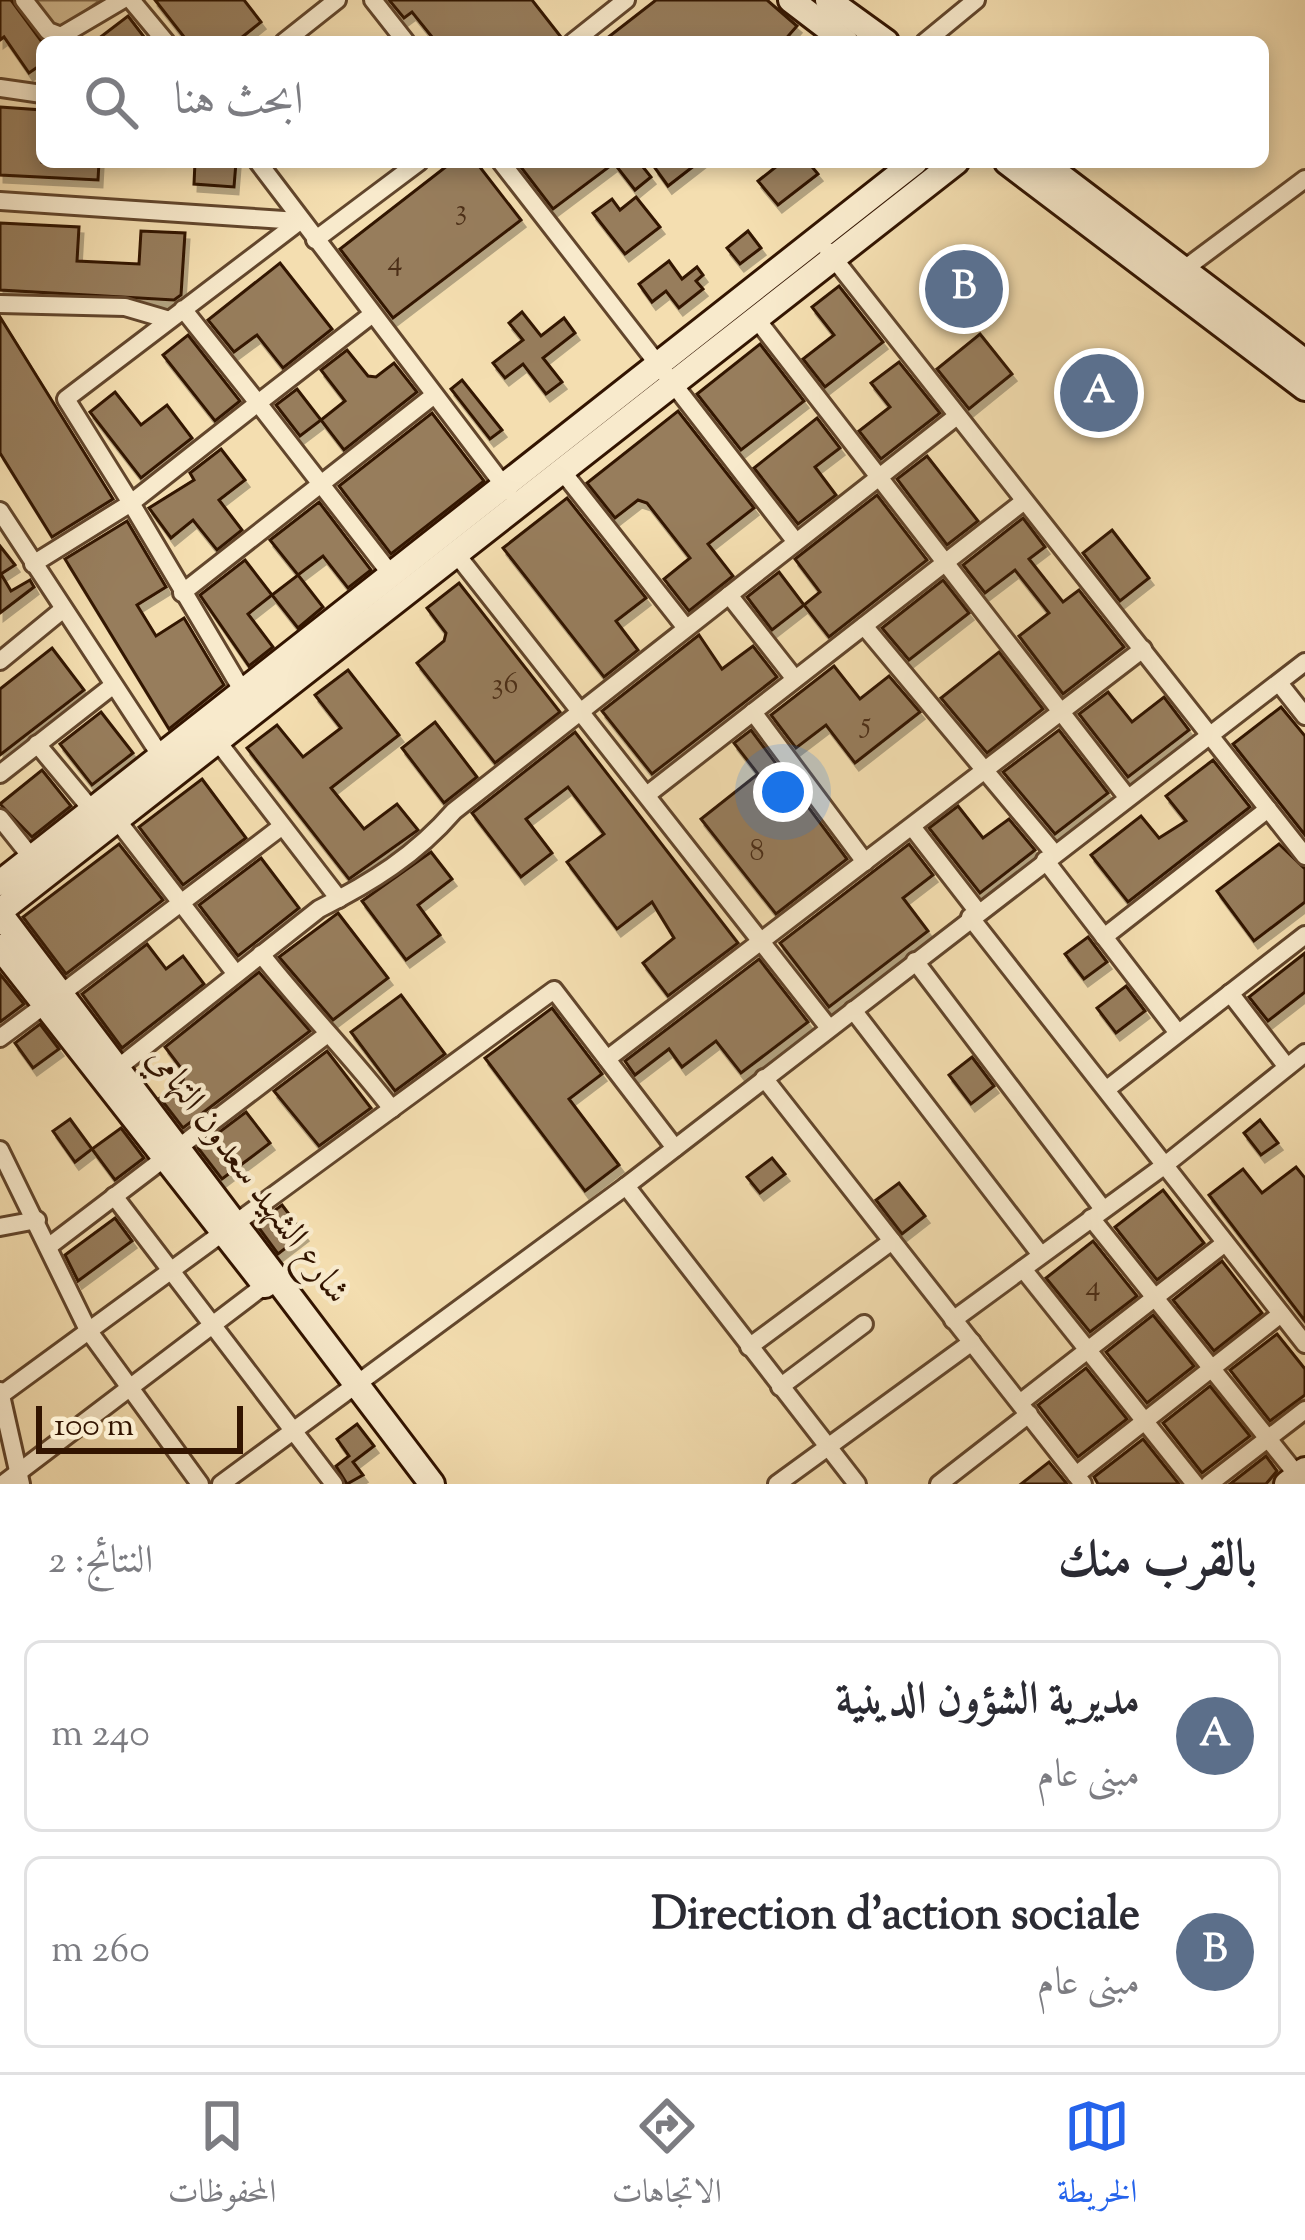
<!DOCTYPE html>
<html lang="ar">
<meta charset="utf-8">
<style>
body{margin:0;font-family:"Sorts Mill Goudy",Amiri,serif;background:#f7f7f7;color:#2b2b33;direction:rtl}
.scale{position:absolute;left:36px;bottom:30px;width:207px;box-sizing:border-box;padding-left:12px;border:6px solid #321400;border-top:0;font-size:33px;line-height:42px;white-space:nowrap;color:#321400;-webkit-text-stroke:9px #f8eacc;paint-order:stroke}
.you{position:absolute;left:783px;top:792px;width:42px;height:42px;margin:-30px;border:9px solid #fff;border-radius:50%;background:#1a73e8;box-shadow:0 0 0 18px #1a73e833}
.badge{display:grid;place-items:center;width:78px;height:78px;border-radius:50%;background:#2563eb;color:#fff;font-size:39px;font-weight:700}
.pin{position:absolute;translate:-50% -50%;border:6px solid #fff;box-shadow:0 3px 12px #0006}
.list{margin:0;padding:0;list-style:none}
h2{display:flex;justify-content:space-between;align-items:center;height:156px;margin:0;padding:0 48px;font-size:51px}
h2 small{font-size:39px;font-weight:400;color:#7c7c81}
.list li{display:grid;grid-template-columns:78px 1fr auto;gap:36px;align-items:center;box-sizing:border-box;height:192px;margin:0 24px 24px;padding:0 24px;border:3px solid #e1e1e2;border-radius:18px}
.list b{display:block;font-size:45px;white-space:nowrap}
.list p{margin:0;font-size:39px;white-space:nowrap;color:#7c7c81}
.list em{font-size:39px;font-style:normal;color:#7c7c81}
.icon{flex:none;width:66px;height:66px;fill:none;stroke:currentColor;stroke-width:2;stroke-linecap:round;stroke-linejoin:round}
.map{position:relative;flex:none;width:1305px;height:1484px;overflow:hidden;direction:ltr}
.search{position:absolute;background:#fff;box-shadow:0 6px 18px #0003;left:36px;right:36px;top:36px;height:132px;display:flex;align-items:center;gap:30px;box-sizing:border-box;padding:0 42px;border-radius:18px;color:#7c7c81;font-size:45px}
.sheet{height:588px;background:#fff}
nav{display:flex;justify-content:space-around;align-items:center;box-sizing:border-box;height:168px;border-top:3px solid #e1e1e2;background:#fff;font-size:33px;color:#7c7c81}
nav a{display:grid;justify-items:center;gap:6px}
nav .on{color:#2563eb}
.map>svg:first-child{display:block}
</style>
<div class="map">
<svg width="1305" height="1484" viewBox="0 0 1305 1484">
<defs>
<filter id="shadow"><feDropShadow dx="4" dy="7" stdDeviation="0" flood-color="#0004"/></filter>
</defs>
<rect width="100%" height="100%" fill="#f4deb0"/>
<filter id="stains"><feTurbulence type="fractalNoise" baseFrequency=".00167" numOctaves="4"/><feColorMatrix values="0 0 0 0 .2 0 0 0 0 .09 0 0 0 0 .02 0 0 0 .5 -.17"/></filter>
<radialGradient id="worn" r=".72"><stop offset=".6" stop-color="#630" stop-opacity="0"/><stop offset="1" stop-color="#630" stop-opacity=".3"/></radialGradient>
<!-- green -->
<polygon fill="#d3bc92" stroke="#826849" stroke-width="3" points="35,0 101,0 56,32"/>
<!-- building -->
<g fill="#977d5c" stroke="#321400" stroke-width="3" filter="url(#shadow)">
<polygon points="0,0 11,0 42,42 42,64 29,73 4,37 0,40"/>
<polygon points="155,0 244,0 261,22 236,42 188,42"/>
<polygon points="389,0 532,0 561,37 554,42 436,42 412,12 404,18"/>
<polygon points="656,0 767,0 797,26 783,42 602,42"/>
<polygon points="128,16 148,42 94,42"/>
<polygon points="0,107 42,110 42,162 99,162 98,180 0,175"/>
<polygon points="195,162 236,162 234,187 194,184"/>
<polygon points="452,162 476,162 521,220 393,318 340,249"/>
<polygon points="517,162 639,162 651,177 635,190 614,163 553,209"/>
<polygon points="662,162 699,162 668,186 655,168"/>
<polygon points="782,162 808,162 818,174 778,205 758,181"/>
<polygon points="636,197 660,227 625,254 593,213 612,199 620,210"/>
<polygon points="0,223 79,227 77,261 139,264 141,231 185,233 181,295 174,300 0,290"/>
<polygon points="748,231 761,248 740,264 727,248"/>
<polygon points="669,261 682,279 697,267 703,275 696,281 703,289 679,308 666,291 652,302 639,284"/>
<polygon points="280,263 332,329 283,368 257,335 234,352 208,320"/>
<polygon points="839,286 883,342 825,387 803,359 834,335 812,307"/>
<polygon points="522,312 541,336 564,318 575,333 543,358 562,382 546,394 523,364 505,378 493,363 523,340 509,323"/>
<polygon points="0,317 113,499 52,537 0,453"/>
<polygon points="980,334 1012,374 969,409 937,369"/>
<polygon points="188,335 240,401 215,421 163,355"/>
<polygon points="760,344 804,401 741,450 697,394"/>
<polygon points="347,350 368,376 376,377 394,363 417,392 344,450 321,420 345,401 321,370"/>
<polygon points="899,362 940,413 881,459 859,431 890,407 871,383"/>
<polygon points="462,380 502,430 490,439 451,389"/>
<polygon points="297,389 321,420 300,436 276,405"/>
<polygon points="115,392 141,425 167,405 192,438 141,478 90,412"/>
<polygon points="678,411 754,508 708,544 733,576 689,611 664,579 690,558 647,503 638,500 615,518 587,483"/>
<polygon points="432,413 484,481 391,554 339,486"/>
<polygon points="817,418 840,448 815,467 836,495 798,524 754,468"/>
<polygon points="221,449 245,480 219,500 242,530 217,550 193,520 171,538 149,508 194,480 190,473"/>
<polygon points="927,456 978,521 947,545 897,479"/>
<polygon points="877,495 927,560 829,637 804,605 820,592 795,559"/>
<polygon points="567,498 646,598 616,621 638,650 604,677 503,548"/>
<polygon points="319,502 371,570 348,588 323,556 298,575 270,540"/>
<polygon points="1023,518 1045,547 1029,559 1063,602 1079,590 1124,647 1063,694 1019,636 1049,613 1015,570 985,593 963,565"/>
<polygon points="127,521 166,587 137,605 156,636 184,618 224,685 169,729 65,559"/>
<polygon points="1112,530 1149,578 1120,601 1083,553"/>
<polygon points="0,546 15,565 1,574 11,591 30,580 34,587 0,613"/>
<polygon points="245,560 272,595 248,614 273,647 249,666 200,595"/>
<polygon points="779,572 804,605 772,630 747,597"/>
<polygon points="298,575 323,607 298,628 272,595"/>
<polygon points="943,580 969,613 909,660 882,628"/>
<polygon points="459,583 560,712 495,763 417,663 444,641 446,633 427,608"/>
<polygon points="699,635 722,669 753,646 777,677 652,774 602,711"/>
<polygon points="52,648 84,690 0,755 0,689"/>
<polygon points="999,652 1043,709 987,753 941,698"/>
<polygon points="834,666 860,699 889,676 920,712 855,763 826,725 796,748 771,715"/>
<polygon points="348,670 399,735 331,788 364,829 397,804 418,830 349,879 247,748 277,725 303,757 341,728 315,695"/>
<polygon points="1108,692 1132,722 1164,697 1189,730 1128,777 1079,714"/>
<polygon points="1281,707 1305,736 1305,835 1233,744"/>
<polygon points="101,712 133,753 92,785 60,744"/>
<polygon points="435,722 477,777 444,803 402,748"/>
<polygon points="751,730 847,859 776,914 701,819 758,774 734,743"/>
<polygon points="1059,730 1108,793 1055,834 1003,772"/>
<polygon points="575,732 738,943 668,996 643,963 674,938 652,902 617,929 567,862 604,834 568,787 526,819 552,853 521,877 472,813"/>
<polygon points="1213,760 1250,807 1128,902 1091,855 1141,816 1159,838 1186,821 1166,796"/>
<polygon points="42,770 71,806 32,837 0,804"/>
<polygon points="202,779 246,838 183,885 139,827"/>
<polygon points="958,806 983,838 1009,819 1035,850 980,893 929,828"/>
<polygon points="119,844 163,900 66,974 23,917"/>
<polygon points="909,844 933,875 903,898 928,931 829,1007 780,943"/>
<polygon points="1279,844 1305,869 1305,902 1254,941 1217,891"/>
<polygon points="431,852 452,879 418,905 440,935 406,960 362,901"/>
<polygon points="261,858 299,908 238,956 199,905"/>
<polygon points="338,913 388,978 333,1020 279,957"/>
<polygon points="1088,937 1107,962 1084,979 1065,954"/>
<polygon points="147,944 166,969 183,956 204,984 122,1048 82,994"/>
<polygon points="1305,953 1305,992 1268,1021 1249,997"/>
<polygon points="759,959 808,1022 741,1073 716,1041 682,1067 669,1049 635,1075 625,1061"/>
<polygon points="259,972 310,1031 183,1128 160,1098 183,1081 184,1072 165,1047"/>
<polygon points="0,974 24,1004 0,1022"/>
<polygon points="1126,986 1145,1011 1116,1033 1097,1008"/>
<polygon points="401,995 445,1054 395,1091 351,1032"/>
<polygon points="552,1008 602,1074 569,1099 619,1165 585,1191 485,1058"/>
<polygon points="40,1024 59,1049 33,1068 15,1043"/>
<polygon points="327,1051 371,1108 319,1146 274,1091"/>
<polygon points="972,1057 994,1086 971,1104 949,1075"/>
<polygon points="246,1112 270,1143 222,1179 198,1148"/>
<polygon points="70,1119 92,1149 75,1162 53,1131"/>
<polygon points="1260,1120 1278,1143 1261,1155 1244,1133"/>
<polygon points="121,1128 144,1158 115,1180 92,1149"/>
<polygon points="772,1158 785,1174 760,1193 747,1177"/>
<polygon points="1296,1167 1305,1178 1305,1321 1209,1195 1243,1169 1262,1193"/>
<polygon points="899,1183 925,1216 902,1234 876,1200"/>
<polygon points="1163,1190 1204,1243 1157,1280 1115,1227"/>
<polygon points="282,1205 304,1234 278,1254 256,1224"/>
<polygon points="115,1218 132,1241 78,1281 65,1255"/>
<polygon points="1093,1241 1137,1296 1090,1332 1046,1278"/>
<polygon points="1222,1261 1262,1313 1214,1351 1173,1300"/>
<polygon points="1153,1315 1194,1366 1147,1403 1106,1352"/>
<polygon points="1277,1334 1305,1369 1305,1395 1270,1421 1230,1370"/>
<polygon points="1086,1368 1127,1419 1078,1457 1038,1405"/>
<polygon points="1210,1386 1250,1436 1202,1473 1163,1423"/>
<polygon points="357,1424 374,1446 353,1462 363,1475 347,1484 336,1466 349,1456 337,1439"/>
<polygon points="1143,1439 1179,1484 1098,1484 1094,1477"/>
<polygon points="1266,1456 1277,1471 1266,1484 1230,1484"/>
<polygon points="1049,1462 1067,1484 1021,1484"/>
</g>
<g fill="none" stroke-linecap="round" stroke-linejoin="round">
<defs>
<g id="street">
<polyline points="24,0 48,31 61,36 122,0"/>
<polyline points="131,0 166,42"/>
<polyline points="373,0 406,42"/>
<polyline points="284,42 337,0"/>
<polyline points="573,42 626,0"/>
<polyline points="925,42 976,0"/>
<polyline points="0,88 42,94"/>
<polyline points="258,162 508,491"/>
<polyline points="501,162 796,542"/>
<polyline points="0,201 299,221"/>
<polyline points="315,240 419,162"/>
<polyline points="828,251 1305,856"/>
<polyline points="1183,270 1305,179"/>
<polyline points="0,304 125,307 166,319"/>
<polyline points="183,309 258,403 131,503 66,399 300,221"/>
<polyline points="370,316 258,403 390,573"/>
<polyline points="758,321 1127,797"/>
<polyline points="562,471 686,628"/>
<polyline points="0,511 166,764"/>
<polyline points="457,555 829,1028"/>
<polyline points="33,564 131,503 242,690"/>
<polyline points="182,593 433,396"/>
<polyline points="729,595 795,679"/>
<polyline points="864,626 1054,853"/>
<polyline points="0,661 61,611"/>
<polyline points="1279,683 1305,716"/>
<polyline points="753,712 865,862"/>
<polyline points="218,742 339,899"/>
<polyline points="37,744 92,810"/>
<polyline points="0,774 111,687"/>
<polyline points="648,794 1023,502"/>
<polyline points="0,818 32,858"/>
<polyline points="117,820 236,974"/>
<polyline points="913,828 978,912"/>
<polyline points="1045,860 1178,1033"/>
<polyline points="970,917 1305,1344"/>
<polyline points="1104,937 1268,809"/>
<path d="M261 954C304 1009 350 1054 392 1109"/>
<polyline points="915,961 1103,1209"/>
<polyline points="62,993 281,827"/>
<polyline points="1230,993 1287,1067"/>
<polyline points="853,1010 1041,1255"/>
<polyline points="0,1038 46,1004"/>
<polyline points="607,1059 1143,649"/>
<path d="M119 1067 319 909C371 883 416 855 454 811L957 416"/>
<polyline points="764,1078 1083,1484"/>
<polyline points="1107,1089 1305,935"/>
<polyline points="0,1150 88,1330 200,1484"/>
<polyline points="626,1186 857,1484"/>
<polyline points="114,1196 334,1484"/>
<polyline points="1091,1218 1298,1476"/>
<polyline points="0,1227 37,1220"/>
<polyline points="48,1247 325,1036"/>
<polyline points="1023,1269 1195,1484"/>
<polyline points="953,1320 1165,1165 1305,1053"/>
<polyline points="749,1347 892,1241"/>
<polyline points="780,1387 864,1324"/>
<polyline points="0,1391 21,1484"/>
<polyline points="1,1395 554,990 675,1148"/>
<polyline points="1021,1402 1225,1243"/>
<polyline points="1076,1475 1281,1314"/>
<polyline points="3,1484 265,1285"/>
<polyline points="221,1484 626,1186 1305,662"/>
<polyline points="777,1484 972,1342"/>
<polyline points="939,1484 1029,1414"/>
<polyline points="1209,1484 1305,1410"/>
</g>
<g id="secondary">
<polyline points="791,0 846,42"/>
<polyline points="828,0 886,42"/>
<polyline points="1007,162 1305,388"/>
<polyline points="1042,162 1305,362"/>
<polyline points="0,883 915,162"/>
<polyline points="0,911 956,162"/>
<polyline points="0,914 432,1484"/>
<polyline points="0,947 265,1285"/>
<polyline points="1287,1484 1305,1470"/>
</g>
</defs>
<!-- street casing -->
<use href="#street" stroke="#62462c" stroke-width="22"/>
<!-- secondary casing -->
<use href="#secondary" stroke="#321400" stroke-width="30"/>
<!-- street -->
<use href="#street" stroke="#f8eacc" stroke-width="16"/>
<!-- secondary -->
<use href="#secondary" stroke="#f8eacc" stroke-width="24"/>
</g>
<g text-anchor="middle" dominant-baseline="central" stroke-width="9" stroke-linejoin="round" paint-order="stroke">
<!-- number labels -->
<g font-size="30" fill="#4b2e17">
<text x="461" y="211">3</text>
<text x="395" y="262">4</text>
<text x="505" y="685">36</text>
<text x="866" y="724">5</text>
<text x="757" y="852">8</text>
<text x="1093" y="1287">4</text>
</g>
<!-- street labels -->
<g font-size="36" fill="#321400" stroke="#f8eacc">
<text transform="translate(247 1176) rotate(53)">شارع الشهيد سعدون التهامي</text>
</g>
</g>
<rect width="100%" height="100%" filter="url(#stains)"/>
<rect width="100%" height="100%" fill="url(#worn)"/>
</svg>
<div class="scale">100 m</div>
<div class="you"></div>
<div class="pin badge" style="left:1099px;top:393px;background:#5c6f8a">A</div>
<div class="pin badge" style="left:964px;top:289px;background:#5c6f8a">B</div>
<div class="search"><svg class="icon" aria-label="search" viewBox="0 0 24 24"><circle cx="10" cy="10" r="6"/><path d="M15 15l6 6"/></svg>ابحث هنا</div>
</div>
<section class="sheet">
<h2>بالقرب منك<small>النتائج: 2</small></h2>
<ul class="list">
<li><span class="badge" style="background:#5c6f8a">A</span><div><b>مديرية الشؤون الدينية</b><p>مبنى عام</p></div><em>240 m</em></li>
<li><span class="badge" style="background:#5c6f8a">B</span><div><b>Direction d'action sociale</b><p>مبنى عام</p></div><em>260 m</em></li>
</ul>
</section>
<nav>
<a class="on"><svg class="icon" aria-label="map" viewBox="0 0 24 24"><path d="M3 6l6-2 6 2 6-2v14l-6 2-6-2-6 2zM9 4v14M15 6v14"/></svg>الخريطة</a>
<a><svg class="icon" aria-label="directions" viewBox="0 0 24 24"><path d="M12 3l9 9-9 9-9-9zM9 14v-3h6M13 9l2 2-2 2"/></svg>الاتجاهات</a>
<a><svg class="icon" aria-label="saved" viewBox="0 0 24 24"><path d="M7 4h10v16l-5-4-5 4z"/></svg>المحفوظات</a>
</nav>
